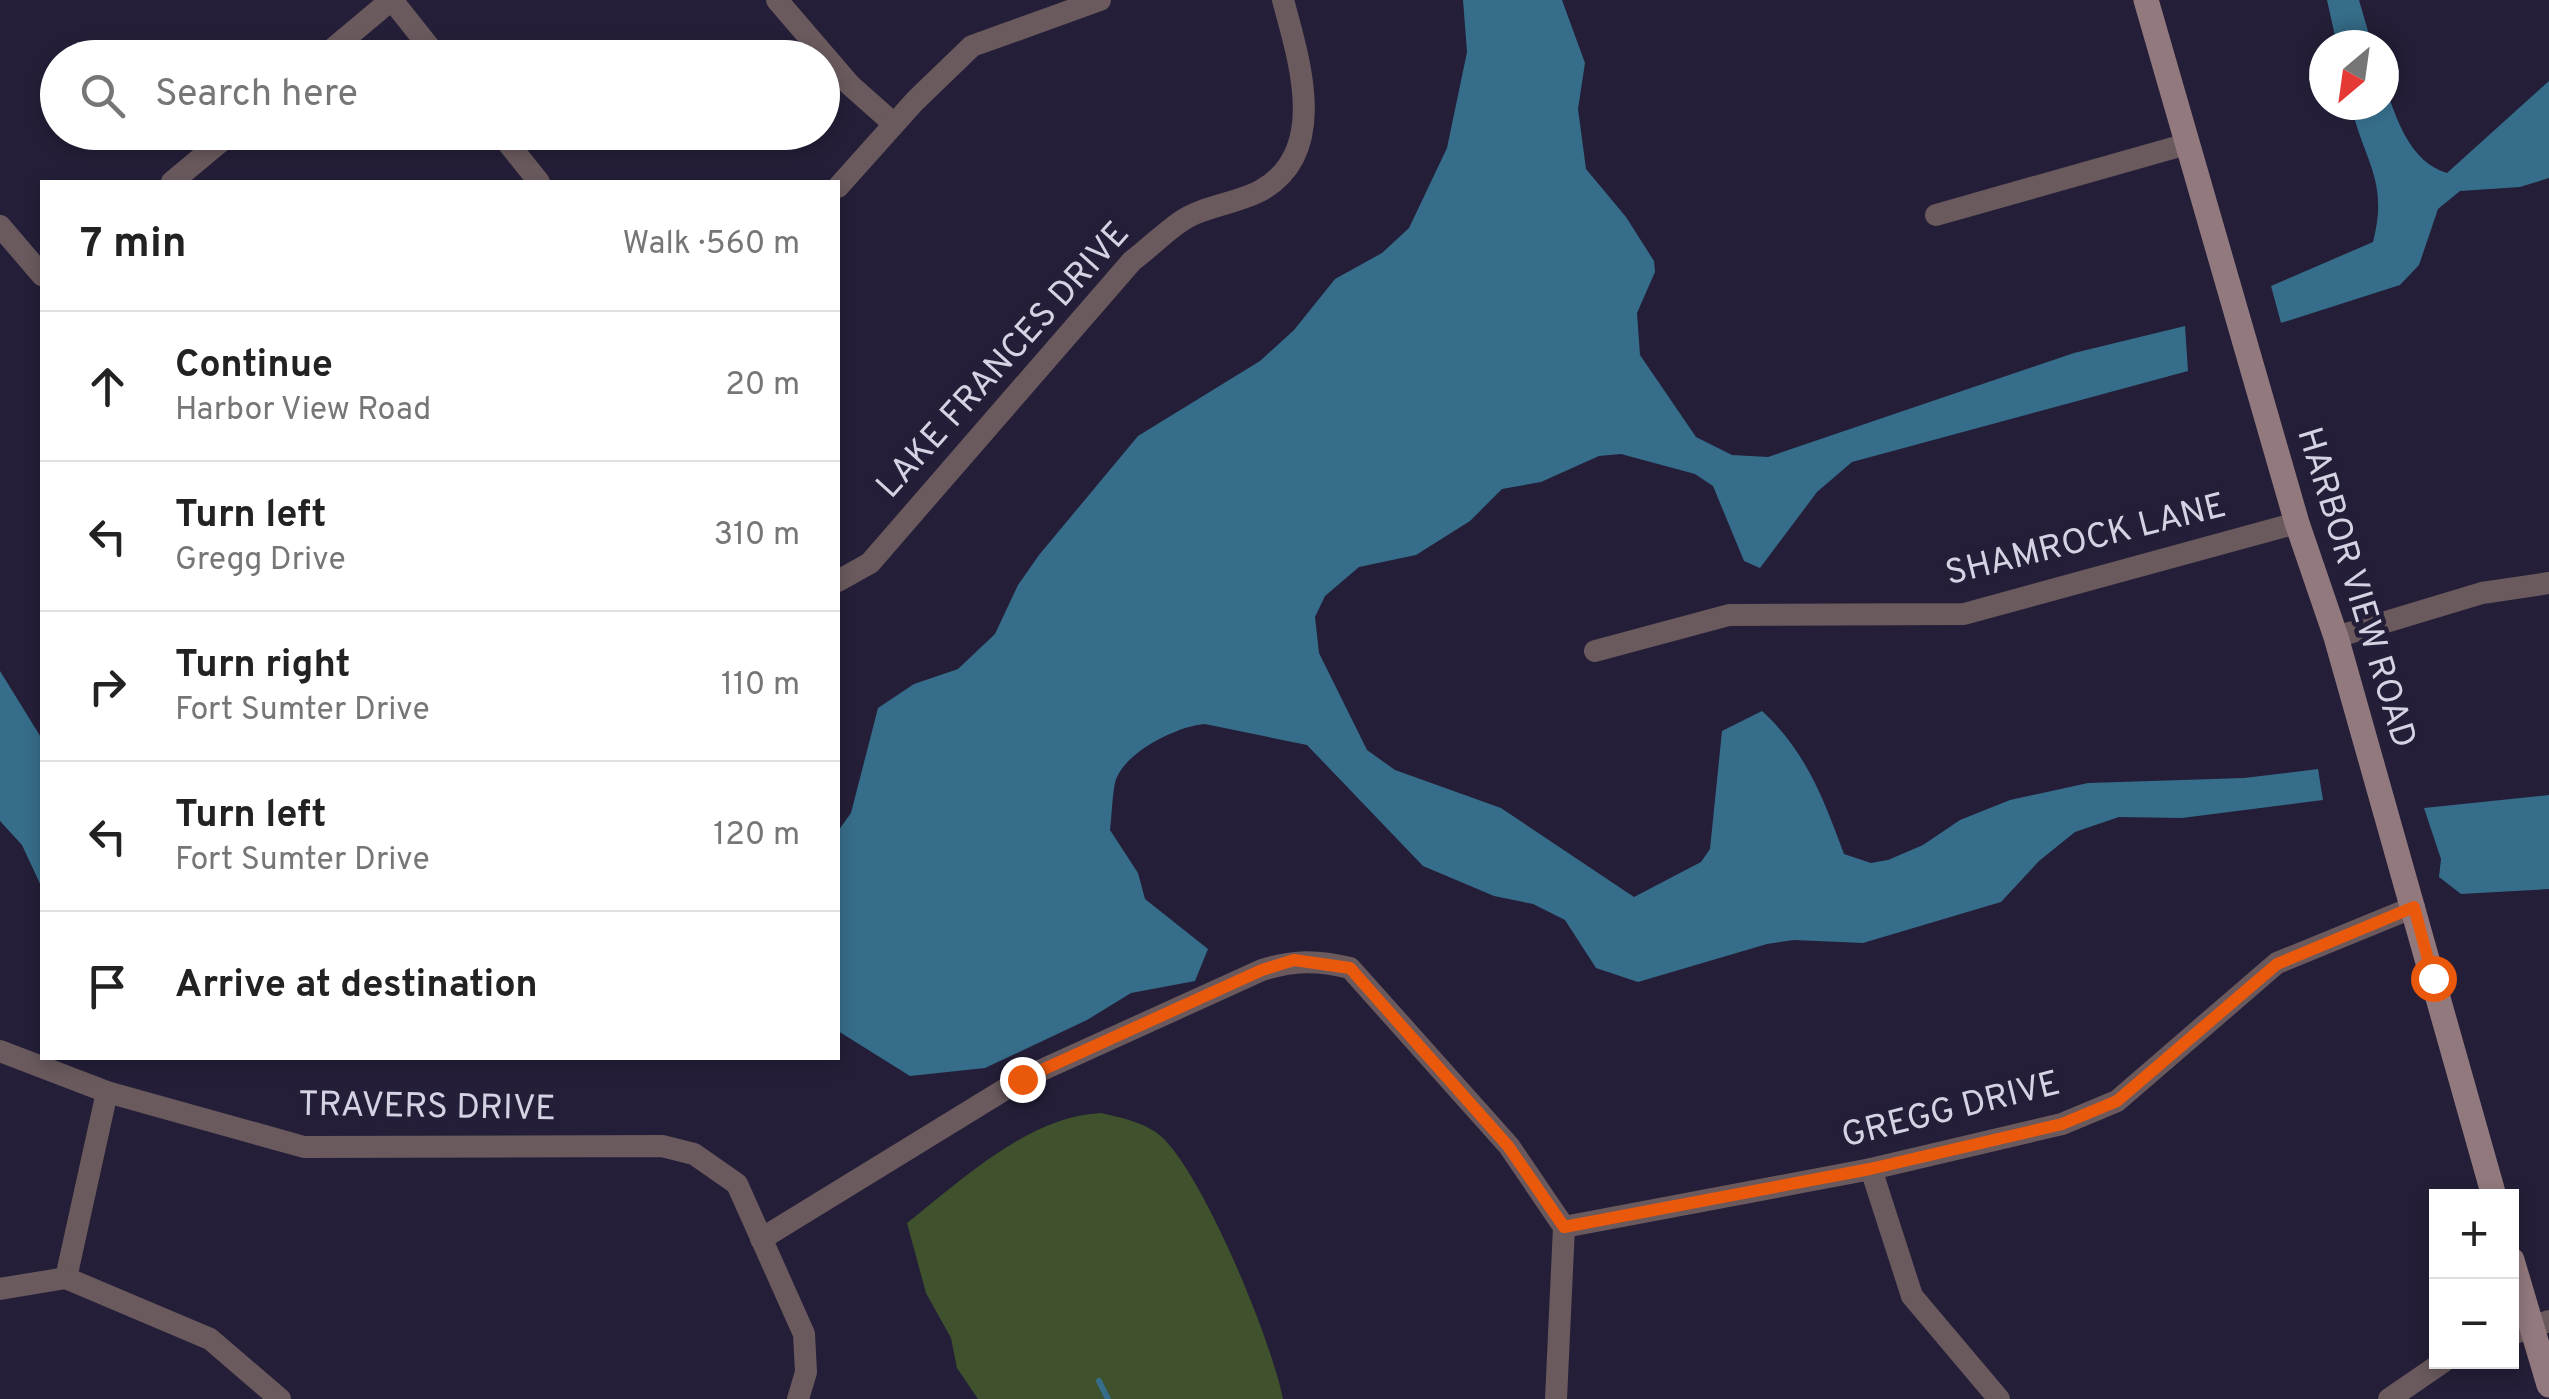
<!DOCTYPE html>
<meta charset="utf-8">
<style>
body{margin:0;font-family:Overpass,sans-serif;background:#f6f6f6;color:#222}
.controls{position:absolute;right:30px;bottom:30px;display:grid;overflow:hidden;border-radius:0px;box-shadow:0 5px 15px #0003}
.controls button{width:90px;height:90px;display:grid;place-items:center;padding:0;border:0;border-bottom:2px solid #e0e0e0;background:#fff;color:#222;font:50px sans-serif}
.compass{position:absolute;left:2309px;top:30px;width:90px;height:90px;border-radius:50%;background:#fff;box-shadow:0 5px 15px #0003;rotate:209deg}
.stop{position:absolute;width:30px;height:30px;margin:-22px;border:8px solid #ea580c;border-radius:50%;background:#fff}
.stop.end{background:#ea580c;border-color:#fff;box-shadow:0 2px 10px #0008}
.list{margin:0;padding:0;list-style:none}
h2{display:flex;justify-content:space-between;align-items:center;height:130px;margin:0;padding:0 40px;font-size:42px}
h2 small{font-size:32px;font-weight:400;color:#767676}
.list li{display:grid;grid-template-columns:65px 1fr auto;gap:30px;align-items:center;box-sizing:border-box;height:150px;padding:0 40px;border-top:2px solid #e0e0e0}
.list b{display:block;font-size:38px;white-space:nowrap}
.list p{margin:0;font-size:32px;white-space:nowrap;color:#767676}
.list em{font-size:32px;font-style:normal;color:#767676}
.icon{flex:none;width:55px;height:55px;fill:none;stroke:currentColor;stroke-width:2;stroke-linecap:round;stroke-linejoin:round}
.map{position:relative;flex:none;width:2549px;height:1399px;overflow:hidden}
.search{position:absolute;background:#fff;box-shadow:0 5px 15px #0003;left:40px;top:40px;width:800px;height:110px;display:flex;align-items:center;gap:25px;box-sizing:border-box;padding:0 35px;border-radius:55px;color:#767676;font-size:38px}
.panel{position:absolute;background:#fff;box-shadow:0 5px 15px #0003;left:40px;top:180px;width:800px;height:880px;border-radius:0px}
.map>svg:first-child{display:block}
</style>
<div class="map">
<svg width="2549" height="1399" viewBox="0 0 2549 1399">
<rect width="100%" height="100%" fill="#241e38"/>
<!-- green -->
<path fill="#3f522d" d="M1101 1113C1123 1118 1148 1123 1164 1139 1206 1182 1271 1339 1283 1399H978L957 1368 951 1338 926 1293 907 1223C962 1180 1029 1116 1101 1113Z"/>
<!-- water -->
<g fill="#366d8a">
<path d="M1463 0H1562L1585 63 1578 109 1586 169 1626 217 1654 261 1655 272 1637 313 1640 355 1696 437 1732 455 1768 457 2074 353 2185 326 2188 371 1852 462 1817 492 1760 568 1744 561 1713 486 1695 474 1621 454 1599 456 1541 482 1502 489 1470 521 1416 555 1359 567 1325 596 1315 617 1319 653 1367 750 1395 770 1501 808 1634 897 1701 862 1710 849 1722 731 1762 711C1806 751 1824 800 1844 854L1871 863 1888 860 1923 845 1960 820 2010 800 2088 783 2244 778 2318 769 2323 800 2182 818 2119 817 2075 832 2039 861 2001 902 1863 943 1794 940 1767 944 1638 982 1596 968 1565 920 1533 904 1494 896 1423 866 1307 745 1205 724C1177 726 1122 753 1115 783 1112 797 1112 815 1110 830L1138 873 1145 899 1208 949 1195 981 1131 993 1087 1020 985 1068 910 1076 838 1031V831L851 813 878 708 914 684 958 669 995 634 1018 585 1039 555 1138 436 1260 361 1294 330 1335 279 1382 253 1409 228 1447 148 1467 52Z"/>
<polygon points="2327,0 2359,0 2372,45 2337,45"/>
<path d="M2549 81V178L2520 187 2460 191 2438 209 2419 265 2400 285 2281 323 2271 286 2373 242C2389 180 2364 162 2351 105H2384V83C2396 117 2409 162 2447 173Z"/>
<polygon points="0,671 42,739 42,888 22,845 0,821"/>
<polygon points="2549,795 2549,889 2461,894 2439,877 2441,859 2424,808"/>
</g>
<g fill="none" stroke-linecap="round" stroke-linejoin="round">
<!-- stream -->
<polyline stroke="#366d8a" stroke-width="6" points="1099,1381 1108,1399"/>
<!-- street -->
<g stroke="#6a5a5d" stroke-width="22">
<polyline points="392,0 438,58"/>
<polyline points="777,0 850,85 894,124"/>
<polyline points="322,58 391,0"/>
<polyline points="499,132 539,182"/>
<polyline points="172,182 232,132"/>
<polyline points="838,187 915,101 972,46 1100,0"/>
<polyline points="1936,215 2187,144"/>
<polyline points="0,226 42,275"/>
<path d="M838 581 870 563 1132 261C1148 249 1164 233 1180 222 1203 206 1235 204 1260 191 1330 153 1299 60 1283 0"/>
<polyline points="2336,637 2482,593 2549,583"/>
<polyline points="1595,651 1729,615 1964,614 2297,523"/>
<polyline points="0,1051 107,1092 304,1147 662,1146 694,1154 737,1184 804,1334 806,1372 798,1399"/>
<polyline points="1871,1169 1912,1296 1999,1399"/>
<polyline points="1564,1227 1871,1169 2062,1124 2117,1101 2277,963 2414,907"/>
<path d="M761 1239 1022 1079 1262 970C1294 960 1317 960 1350 968L1509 1146 1564 1227 1556 1399"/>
<polyline points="66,1278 107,1092"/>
<polyline points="0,1289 66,1278 210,1339 280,1399"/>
<polyline points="2512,1334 2549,1321"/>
<polyline points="2389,1399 2443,1362"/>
</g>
<!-- secondary -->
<g stroke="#92797d" stroke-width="25">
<polyline points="2146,0 2297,523 2336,637 2494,1196"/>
<polyline points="2512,1260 2549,1385"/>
</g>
</g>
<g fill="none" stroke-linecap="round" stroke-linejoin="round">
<!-- route -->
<polyline stroke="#ea580c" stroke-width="12" points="1022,1079 1262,970 1294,960 1350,968 1508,1146 1564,1227 1870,1169 2062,1124 2117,1101 2277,964 2414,907 2433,978"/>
</g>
<g text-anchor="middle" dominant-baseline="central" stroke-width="9" stroke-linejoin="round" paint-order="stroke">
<!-- street labels -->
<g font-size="35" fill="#d5d2e3" stroke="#241e38">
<text transform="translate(1004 361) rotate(-48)">LAKE FRANCES DRIVE</text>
<text transform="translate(2086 541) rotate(-14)">SHAMROCK LANE</text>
<text transform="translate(2355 588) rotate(73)">HARBOR VIEW ROAD</text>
<text transform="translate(427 1108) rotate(1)">TRAVERS DRIVE</text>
<text transform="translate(1951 1111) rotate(-14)">GREGG DRIVE</text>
</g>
</g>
</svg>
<div class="controls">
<button>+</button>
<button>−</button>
</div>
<svg class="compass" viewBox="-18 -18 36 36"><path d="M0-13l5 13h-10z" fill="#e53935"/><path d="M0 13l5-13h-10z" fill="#767676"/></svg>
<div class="stop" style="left:2433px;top:978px"></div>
<div class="stop end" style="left:1022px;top:1079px"></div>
<div class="search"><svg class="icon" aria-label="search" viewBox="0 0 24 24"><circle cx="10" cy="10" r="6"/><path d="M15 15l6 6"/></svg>Search here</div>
<section class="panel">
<h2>7 min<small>Walk · 560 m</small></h2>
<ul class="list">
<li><svg class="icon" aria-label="ahead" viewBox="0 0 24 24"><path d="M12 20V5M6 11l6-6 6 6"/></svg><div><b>Continue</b><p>Harbor View Road</p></div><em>20 m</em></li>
<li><svg class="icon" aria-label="left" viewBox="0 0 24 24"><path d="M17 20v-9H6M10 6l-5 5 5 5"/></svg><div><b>Turn left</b><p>Gregg Drive</p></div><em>310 m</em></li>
<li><svg class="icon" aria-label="right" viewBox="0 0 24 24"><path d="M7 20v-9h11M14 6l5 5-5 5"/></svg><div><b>Turn right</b><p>Fort Sumter Drive</p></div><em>110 m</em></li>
<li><svg class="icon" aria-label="left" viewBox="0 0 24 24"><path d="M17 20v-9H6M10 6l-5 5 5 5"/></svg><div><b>Turn left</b><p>Fort Sumter Drive</p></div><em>120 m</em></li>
<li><svg class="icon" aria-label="arrive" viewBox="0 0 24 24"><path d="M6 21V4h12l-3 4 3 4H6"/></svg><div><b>Arrive at destination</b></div></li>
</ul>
</section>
</div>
